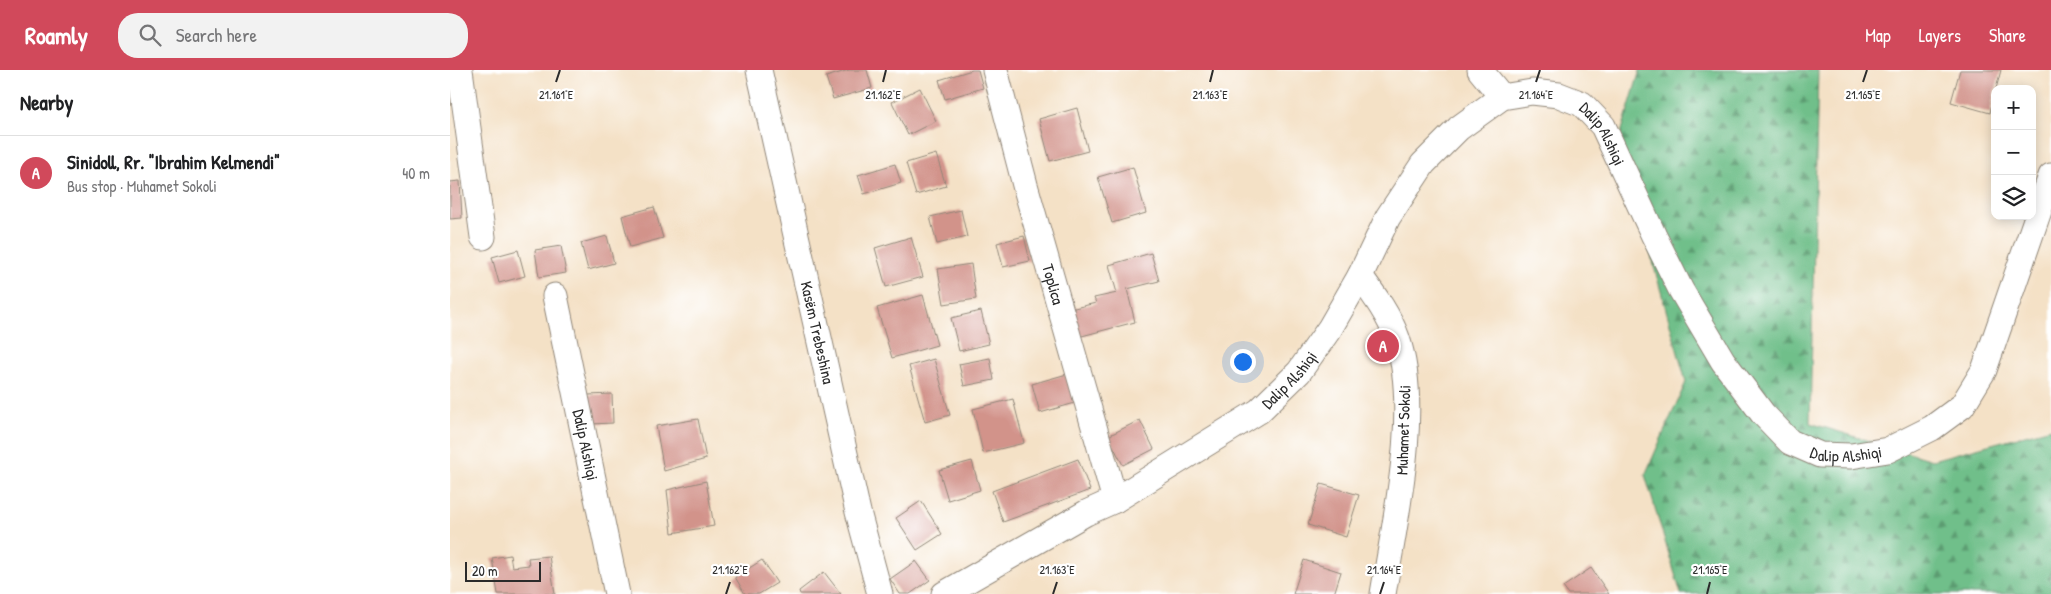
<!DOCTYPE html>
<meta charset="utf-8">
<style>
body{margin:0;font-family:"Patrick Hand",sans-serif;background:#f2f2f2;color:#202124}
.controls{position:absolute;right:15px;top:15px;display:grid;overflow:hidden;border-radius:10px;box-shadow:0 2px 12px #0003}
.controls button{width:45px;height:45px;display:grid;place-items:center;padding:0;border:0;border-bottom:1px solid #e0e0e0;background:#fff;color:#202124;font:25px sans-serif}
.scale{position:absolute;left:15px;bottom:12px;width:76px;box-sizing:border-box;padding-left:5px;border:2px solid #2b2b2b;border-top:0;font-size:14px;line-height:18px;white-space:nowrap;color:#2b2b2b;-webkit-text-stroke:4px #fff;paint-order:stroke}
.you{position:absolute;left:792px;top:291px;width:18px;height:18px;margin:-12px;border:4px solid #fff;border-radius:50%;background:#1a73e8;box-shadow:0 0 0 8px #1a73e833}
.badge{display:grid;place-items:center;width:32px;height:32px;border-radius:50%;background:#d1495b;color:#fff;font-size:16px;font-weight:700}
.pin{position:absolute;translate:-50% -50%;border:2px solid #fff;box-shadow:0 1px 5px #0006}
.list{margin:0;padding:0;list-style:none}
h2{display:flex;justify-content:space-between;align-items:center;height:65px;margin:0;padding:0 20px;font-size:21px}
h2 small{font-size:16px;font-weight:400;color:#757577}
.list li{display:grid;grid-template-columns:32px 1fr auto;gap:15px;align-items:center;box-sizing:border-box;height:75px;padding:0 20px;border-top:1px solid #e0e0e0}
.list b{display:block;font-size:19px;white-space:nowrap}
.list p{margin:0;font-size:16px;white-space:nowrap;color:#757577}
.list em{font-size:16px;font-style:normal;color:#757577}
.icon{flex:none;width:28px;height:28px;fill:none;stroke:currentColor;stroke-width:2;stroke-linecap:round;stroke-linejoin:round}
.map{position:relative;flex:none;width:1601px;height:524px;overflow:hidden}
header{display:flex;align-items:center;gap:30px;box-sizing:border-box;height:70px;padding:0 25px;background:#d1495b;color:#fff}
header strong{font-size:24px}
nav{display:flex;gap:28px;margin-inline-start:auto;font-size:18px}
.search{width:350px;height:45px;background:#f2f2f2;display:flex;align-items:center;gap:12px;box-sizing:border-box;padding:0 18px;border-radius:20px;color:#757577;font-size:19px}
main{display:flex}
aside{flex:1;background:#fff}
.map>svg:first-child{display:block}
</style>
<header>
<strong>Roamly</strong>
<div class="search"><svg class="icon" aria-label="search" viewBox="0 0 24 24"><circle cx="10" cy="10" r="6"/><path d="M15 15l6 6"/></svg>Search here</div>
<nav><a>Map</a><a>Layers</a><a>Share</a></nav>
</header>
<main>
<aside>
<h2>Nearby<small></small></h2>
<ul class="list">
<li><span class="badge">A</span><div><b>Sinidoll, Rr. &quot;Ibrahim Kelmendi&quot;</b><p>Bus stop · Muhamet Sokoli</p></div><em>40 m</em></li>
</ul>
</aside>
<div class="map">
<svg width="1601" height="524" viewBox="0 0 1601 524">
<defs>
<pattern id="forest-firs" width="22" height="20" patternUnits="userSpaceOnUse" patternTransform="scale(1.25)"><rect width="22" height="20" fill="#70bf8a"/><path d="M5 1l3.5 6h-7zM16 11l3.5 6h-7z" fill="#5c9b71"/></pattern>
</defs>
<rect width="100%" height="100%" fill="#fff"/>
<filter id="ink" filterUnits="userSpaceOnUse"><feTurbulence type="fractalNoise" baseFrequency=".02" numOctaves="2"/><feDisplacementMap in="SourceGraphic" scale="10" xChannelSelector="R" yChannelSelector="G"/><feConvolveMatrix kernelMatrix="1 2 1 2 8 2 1 2 1" color-interpolation-filters="sRGB"/></filter>
<filter id="wash" filterUnits="userSpaceOnUse"><feTurbulence type="fractalNoise" baseFrequency=".0096" numOctaves="4" result="noise"/><feDisplacementMap in="SourceGraphic" scale="20" xChannelSelector="R" yChannelSelector="G"/><feGaussianBlur stdDeviation="1.12" result="paint"/><feColorMatrix in="noise" values="0 0 0 0 0 0 0 0 0 0 0 0 0 0 0 0 0 1.4 0 .05"/><feComposite in="paint" operator="in"/></filter>
<g filter="url(#wash)">
<rect width="100%" height="100%" fill="#f4e1c6"/>
<!-- forest -->
<polygon fill="url(#forest-firs)" stroke="#4e755a" points="1190,0 1368,0 1360,353 1482,390 1601,358 1601,524 1231,524 1195,405 1236,312 1169,70"/>
<g id="blocks">
<!-- building -->
<g fill="#d2938a">
<polygon points="399,0 417,0 422,18 383,29 376,7"/>
<polygon points="522,0 528,0 533,18 495,29 489,10"/>
<polygon points="1510,0 1551,0 1546,19 1545,19 1540,43 1501,32"/>
<polygon points="470,18 486,51 458,65 442,32"/>
<polygon points="627,38 638,81 600,91 589,49"/>
<polygon points="486,84 496,116 466,125 456,93"/>
<polygon points="445,94 451,113 414,124 408,105"/>
<polygon points="683,97 696,143 662,153 648,107"/>
<polygon points="10,111 12,148 0,149 0,112"/>
<polygon points="204,137 213,168 180,177 172,146"/>
<polygon points="511,140 517,167 487,174 480,147"/>
<polygon points="157,166 164,193 138,200 131,173"/>
<polygon points="574,166 580,191 553,197 547,173"/>
<polygon points="461,167 473,207 436,217 425,178"/>
<polygon points="111,176 116,203 89,207 85,180"/>
<polygon points="68,180 75,206 49,213 42,187"/>
<polygon points="701,183 709,211 677,219 685,252 628,267 620,239 646,233 644,228 667,223 659,195"/>
<polygon points="521,194 526,229 494,234 488,199"/>
<polygon points="473,225 487,275 442,288 427,238"/>
<polygon points="531,241 539,274 509,281 501,248"/>
<polygon points="540,288 544,310 514,316 509,294"/>
<polygon points="484,289 500,345 475,352 459,296"/>
<polygon points="617,304 625,333 590,343 582,314"/>
<polygon points="162,324 163,353 140,354 138,325"/>
<polygon points="563,329 574,373 533,383 523,339"/>
<polygon points="248,349 256,389 214,401 206,356"/>
<polygon points="690,350 704,379 673,395 658,366"/>
<polygon points="628,389 640,420 553,452 542,421"/>
<polygon points="522,391 530,420 498,430 489,400"/>
<polygon points="256,411 264,456 222,463 217,420"/>
<polygon points="871,414 909,425 896,467 858,455"/>
<polygon points="471,431 492,464 467,480 446,448"/>
<polygon points="60,485 62,497 79,495 78,488 99,486 105,524 48,524 42,488"/>
<polygon points="312,490 327,513 309,524 295,524 285,507"/>
<polygon points="854,490 891,502 884,524 843,524"/>
<polygon points="466,491 480,510 460,524 450,524 440,509"/>
<polygon points="1141,498 1159,524 1118,524 1113,517"/>
<polygon points="374,502 391,524 350,524 349,521"/>
</g>
</g>
</g>
<g filter="url(#ink)">
<use href="#blocks" fill-opacity="0" stroke="#908678" stroke-width="1"/>
<g fill="none" stroke-linecap="round" stroke-linejoin="round">
<defs>
<g id="minor">
<polyline points="10,0 33,167"/>
<path id="s1" d="M309 0 408 442 430 524"/>
<path id="s2" d="M545 0 575 115 665 430"/>
<polyline points="1030,0 1052,27"/>
<path d="M910 206C924 225 939 245 947 268 971 338 945 451 933 524"/>
<path id="s3" d="M105 226 167 524"/>
<path id="s4" d="M494 524 636 443 665 430 809 341 849 302 880 258 910 206 938 147 973 94 1009 58 1052 27 1082 22 1109 25 1132 34 1153 56 1204 166 1231 220 1273 291 1313 344 1340 372 1370 385 1401 386 1438 380 1482 358 1512 336 1534 300 1601 106"/>
</g>
</defs>
<!-- minor casing -->
<use href="#minor" stroke="#908678" stroke-width="27"/>
<!-- minor -->
<use href="#minor" stroke="#fff" stroke-width="25"/>
</g>
</g>
<!-- ticks -->
<path fill="none" stroke="#2b2b2b" stroke-width="2" d="M106 12 110 0M433 12 436 0M760 12 763 0M1086 12 1090 0M1413 12 1417 0M276 524 280 512M603 524 607 512M930 524 934 512M1257 524 1260 512"/>
<g text-anchor="middle" dominant-baseline="central" stroke-width="4.5" stroke-linejoin="round" paint-order="stroke">
<!-- street labels -->
<g font-size="16" fill="#2b2b2b" stroke="#fff">
<text stroke="none"><textPath href="#s4" startOffset="886">Dalip Alshiqi</textPath></text>
<text stroke="none"><textPath href="#s2" startOffset="222">Toplica</textPath></text>
<text stroke="none"><textPath href="#s1" startOffset="269">Kasëm Trebeshina</textPath></text>
<text stroke="none"><textPath href="#s4" startOffset="408">Dalip Alshiqi</textPath></text>
<text transform="translate(953 360) rotate(-88)">Muhamet Sokoli</text>
<text stroke="none"><textPath href="#s3" startOffset="152">Dalip Alshiqi</textPath></text>
<text stroke="none"><textPath href="#s4" startOffset="1308">Dalip Alshiqi</textPath></text>
</g>
</g>
<g font-size="12" text-anchor="middle" fill="#2b2b2b" stroke="#fff" stroke-width="4.5" stroke-linejoin="round" paint-order="stroke">
<text x="106" y="29">21.161°E</text>
<text x="433" y="29">21.162°E</text>
<text x="760" y="29">21.163°E</text>
<text x="1086" y="29">21.164°E</text>
<text x="1413" y="29">21.165°E</text>
<text x="280" y="504">21.162°E</text>
<text x="607" y="504">21.163°E</text>
<text x="934" y="504">21.164°E</text>
<text x="1260" y="504">21.165°E</text>
</g>
</svg>
<div class="controls">
<button>+</button>
<button>−</button>
<button><svg class="icon" aria-label="layers" viewBox="0 0 24 24"><path d="M12 4l9 5-9 5-9-5zM3 14l9 5 9-5"/></svg></button>
</div>
<div class="scale">20 m</div>
<div class="you"></div>
<div class="pin badge" style="left:933px;top:276px">A</div>
</div>
</main>
